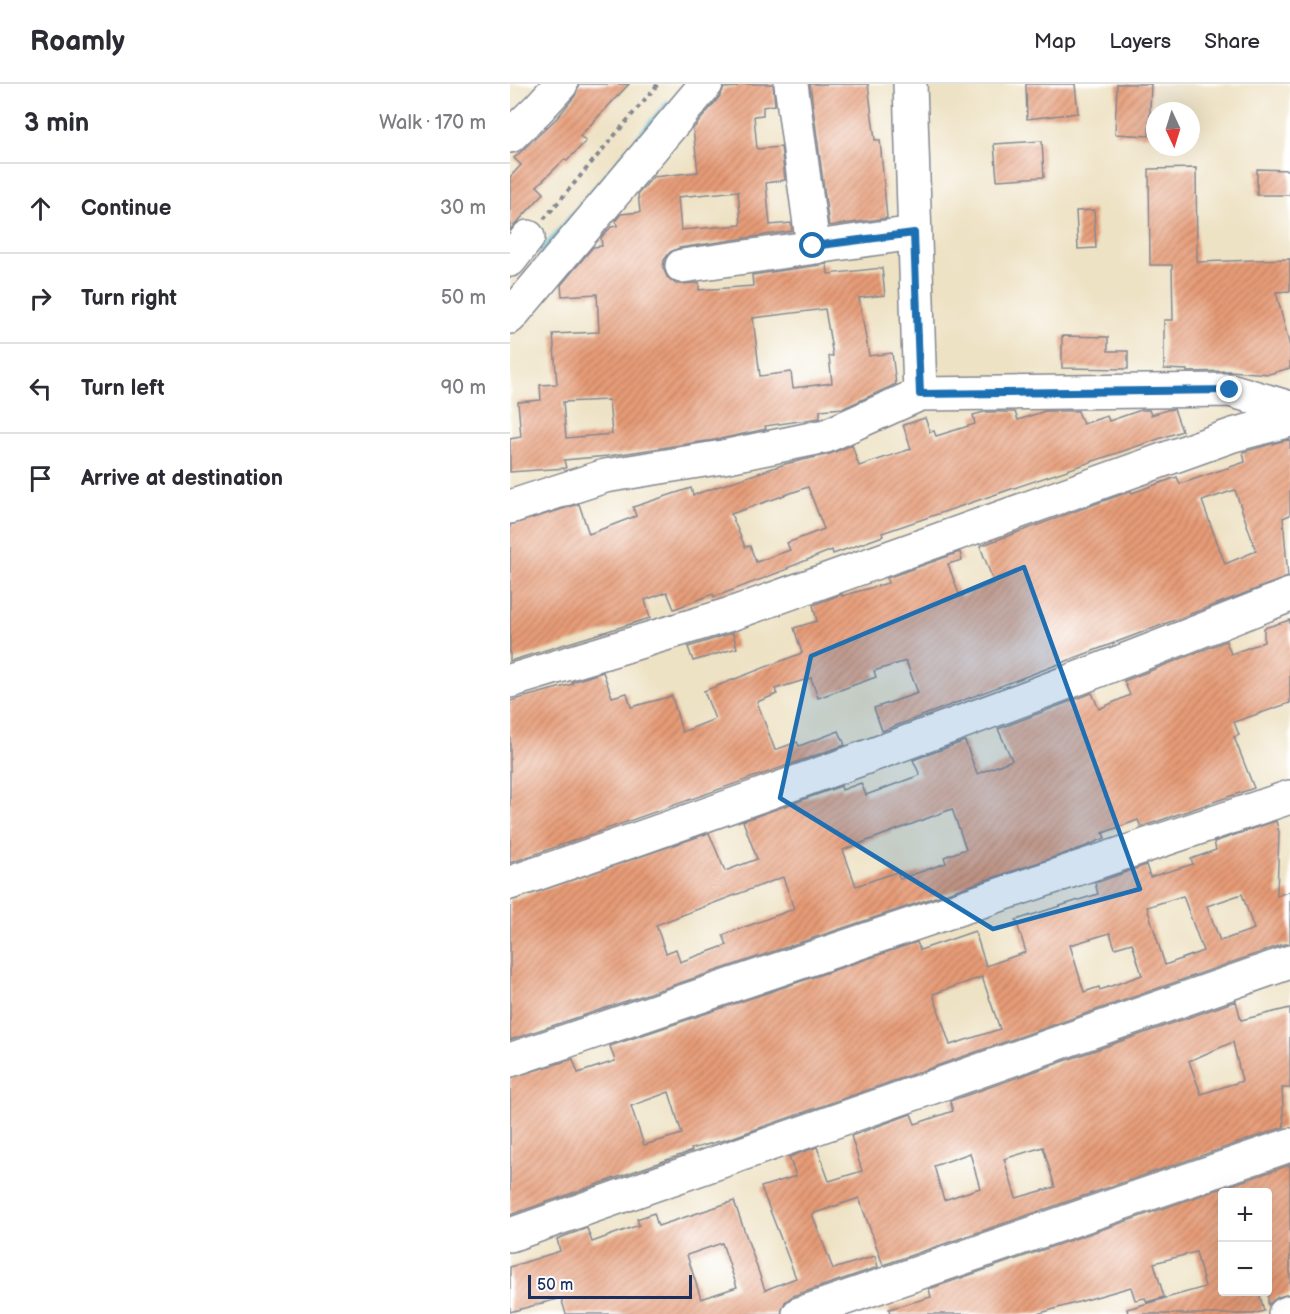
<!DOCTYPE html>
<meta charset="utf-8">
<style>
body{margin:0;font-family:"Balsamiq Sans",sans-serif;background:#f2f2f3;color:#2b2b33}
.controls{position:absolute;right:18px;bottom:18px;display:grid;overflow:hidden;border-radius:6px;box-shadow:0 6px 24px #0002}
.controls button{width:54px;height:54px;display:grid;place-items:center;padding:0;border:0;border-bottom:2px solid #e1e1e2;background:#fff;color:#2b2b33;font:30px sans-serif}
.compass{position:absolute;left:636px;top:18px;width:54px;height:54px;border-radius:50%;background:#fff;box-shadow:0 6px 24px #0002;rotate:176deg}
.scale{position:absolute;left:18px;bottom:15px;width:164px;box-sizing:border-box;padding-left:6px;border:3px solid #1b2f5e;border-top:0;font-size:16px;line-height:21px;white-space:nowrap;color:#1b2f5e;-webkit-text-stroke:4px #fff;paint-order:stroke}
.stop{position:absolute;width:18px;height:18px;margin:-14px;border:4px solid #1f6fb2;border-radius:50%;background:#fff}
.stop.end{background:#1f6fb2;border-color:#fff;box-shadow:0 2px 6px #0008}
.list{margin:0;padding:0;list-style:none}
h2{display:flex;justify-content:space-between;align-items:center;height:78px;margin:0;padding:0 24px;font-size:26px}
h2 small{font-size:20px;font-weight:400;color:#7c7c81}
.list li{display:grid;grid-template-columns:39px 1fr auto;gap:18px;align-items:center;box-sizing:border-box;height:90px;padding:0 24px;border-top:2px solid #e1e1e2}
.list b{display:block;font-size:22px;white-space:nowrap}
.list em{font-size:20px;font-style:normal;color:#7c7c81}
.icon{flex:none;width:33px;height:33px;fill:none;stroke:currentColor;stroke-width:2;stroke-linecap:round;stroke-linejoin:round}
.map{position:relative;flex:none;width:780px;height:1230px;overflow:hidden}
header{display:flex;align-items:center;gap:36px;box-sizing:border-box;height:84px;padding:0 30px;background:#fff;border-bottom:2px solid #e1e1e2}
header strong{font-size:28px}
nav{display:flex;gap:33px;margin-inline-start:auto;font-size:21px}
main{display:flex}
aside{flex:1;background:#fff}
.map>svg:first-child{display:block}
</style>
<header>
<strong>Roamly</strong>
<nav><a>Map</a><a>Layers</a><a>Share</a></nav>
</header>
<main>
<aside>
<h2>3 min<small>Walk · 170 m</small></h2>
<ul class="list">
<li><svg class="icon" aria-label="ahead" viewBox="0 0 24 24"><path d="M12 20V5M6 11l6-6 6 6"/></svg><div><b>Continue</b></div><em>30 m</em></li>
<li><svg class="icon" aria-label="right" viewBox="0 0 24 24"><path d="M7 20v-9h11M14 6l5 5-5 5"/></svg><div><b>Turn right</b></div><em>50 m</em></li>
<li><svg class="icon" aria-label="left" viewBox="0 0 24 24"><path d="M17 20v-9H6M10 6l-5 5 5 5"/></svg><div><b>Turn left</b></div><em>90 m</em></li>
<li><svg class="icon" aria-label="arrive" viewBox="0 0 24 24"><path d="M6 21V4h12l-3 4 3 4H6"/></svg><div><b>Arrive at destination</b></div></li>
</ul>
</aside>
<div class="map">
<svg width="780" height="1230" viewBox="0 0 780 1230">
<defs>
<pattern id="building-hatch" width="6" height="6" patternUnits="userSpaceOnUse" patternTransform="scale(1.5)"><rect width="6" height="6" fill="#e79b76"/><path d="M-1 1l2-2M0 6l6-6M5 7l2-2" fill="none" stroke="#ba7f64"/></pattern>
</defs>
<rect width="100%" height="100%" fill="#fff"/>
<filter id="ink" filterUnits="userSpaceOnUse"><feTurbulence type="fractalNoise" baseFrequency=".0167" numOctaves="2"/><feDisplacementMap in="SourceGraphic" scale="12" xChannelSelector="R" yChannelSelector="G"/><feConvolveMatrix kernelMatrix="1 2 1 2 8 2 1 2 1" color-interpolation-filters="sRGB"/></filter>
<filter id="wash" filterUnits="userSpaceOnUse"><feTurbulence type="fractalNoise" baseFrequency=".008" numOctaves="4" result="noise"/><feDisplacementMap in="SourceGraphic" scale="24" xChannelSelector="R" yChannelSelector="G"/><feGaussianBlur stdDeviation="1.35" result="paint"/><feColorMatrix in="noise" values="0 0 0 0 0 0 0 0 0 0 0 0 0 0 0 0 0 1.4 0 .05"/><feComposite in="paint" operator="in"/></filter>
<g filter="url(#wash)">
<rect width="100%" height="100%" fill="#eee2c4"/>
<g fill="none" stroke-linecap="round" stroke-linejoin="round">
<!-- stream -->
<polyline stroke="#4fb7cd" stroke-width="7" points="32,169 158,20"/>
</g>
<g id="blocks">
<!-- building -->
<g fill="url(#building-hatch)" fill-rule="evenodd">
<polygon points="69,0 119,0 70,52 76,57 57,77 55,75 27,102 34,109 0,146 0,93 11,81 4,74 47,34 65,12"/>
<path d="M227 0H263L265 21 253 23V31L244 32 247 65 271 63 275 96 256 99 260 141 281 139 282 147 169 164 160 168 154 176 153 184 157 193 166 200 189 199V206L243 202 242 191 317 180 318 190 372 184 375 211 349 214 359 272 382 269 386 300 334 324 310 326V334L255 342 256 345 210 355 98 372 54 376 56 384 0 388V355L11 353 8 318 31 316 30 301 47 300 43 250 89 248 87 210 52 212 51 201 83 163 92 162 91 154 101 143 107 142 106 136 111 130 130 128 128 110 143 93 188 88 183 45 210 12 214 4 227 3ZM228 107 231 141 171 146 168 113ZM315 225 323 272H319L322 299 283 304 281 288 250 292 243 234ZM99 316 102 350 56 354 53 318Z"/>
<polygon points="300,0 358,0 365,56 370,56 377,134 319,142"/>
<polygon points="516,0 565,0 568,29 517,35"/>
<polygon points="607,0 641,0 639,52 605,50"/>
<polygon points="532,57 534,93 487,96 484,60"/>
<polygon points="686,84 687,178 780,175 780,207 766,208 780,263 780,284 759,290 720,287 677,288 677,286 654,285 654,236 663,236 662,181 640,181 639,85"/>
<polygon points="747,85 780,86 780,111 747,111"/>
<polygon points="584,126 586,164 568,165 566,127"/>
<polygon points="552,252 598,253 598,267 618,267 618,285 552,284"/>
<path d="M664 325 672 347 372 449 373 452 323 470 322 466 277 484 278 485 204 513 203 510 164 525 157 508 135 516 140 534 0 577V441L69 420 79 450 126 432 123 423 181 404 183 411 275 380 320 370 342 361 349 382 401 365 393 341 415 334 420 348 424 347 426 352 465 340 463 331 474 328H505L508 336 535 327H568L573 340 597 332 599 337 631 326H639L641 331 657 326ZM298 403 314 445 277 459 280 466 246 478 240 462 235 463 221 430Z"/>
<path d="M780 355V431L773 434 778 493 372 647 364 624 408 609 396 577 364 587 366 593 308 614 301 594 265 605 267 610 247 618 265 666 287 658 289 662 329 647 335 661 0 779V617L63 600 62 598 93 588 102 613 117 609 121 623 162 612 172 648 205 635 194 607 292 569 284 544 307 537 303 521 332 510V512L378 499 377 494 450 468 452 476 438 480 450 513 484 499 470 462 621 407 622 409 667 393 670 400 735 378 733 368ZM725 406 746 467 715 480 692 417Z"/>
<path d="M780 536V619L724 638 729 651 724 653 744 704 631 743 628 736 593 749 595 754 574 763 0 956V817L199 749 215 787 247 775 233 737 331 702 332 706 351 699 356 711 410 691 403 676 455 657 467 690 502 676 488 645 582 609 589 625 620 611 614 597 716 557 721 570 754 558V544ZM442 725 456 765 434 773 436 779 390 795 387 788 346 802 333 766ZM273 793 284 825 213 851 217 861 170 878 166 865 156 869 146 841Z"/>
<polygon points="223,549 227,564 183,577 178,563"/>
<path d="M766 737 769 748 767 812 780 807V860H774L218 1055 181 1065 182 1067 0 1131V994L63 975 68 989 105 977 100 962 407 858 410 866 465 847 476 882 516 868 506 836 588 810 585 799 636 781 640 793 683 780 681 775 706 766 704 758ZM732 810 744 845 710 857 697 822ZM673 812 693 867 655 881 637 823ZM600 849 605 864 622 859 632 891 590 906 589 903 574 908 560 861ZM472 893 490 945 440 961 423 910ZM159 1008 172 1050 134 1061 121 1022Z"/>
<path d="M726 917 731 936 780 924V1004H772L774 1043 373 1181 349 1114 302 1130 323 1185 365 1172 368 1183 283 1212 275 1218 271 1230H56L51 1214 0 1228V1183L50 1167 47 1155 77 1144 82 1158 129 1141 127 1135 144 1129 148 1142 224 1117 255 1206 286 1194 251 1103 286 1092 279 1073 307 1063 319 1097 352 1087 341 1052 401 1030 405 1040 443 1027 440 1017ZM723 958 732 997 691 1010 679 977ZM533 1063 545 1103 506 1114 494 1075ZM460 1069 470 1104 434 1116 424 1082ZM212 1159 227 1203 191 1215 177 1171Z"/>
<polygon points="780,1081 780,1210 768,1213 759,1220 758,1221 758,1108 712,1108 712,1208 749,1208 754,1227 743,1230 618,1230 617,1225 695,1203 686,1168 644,1179 654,1213 637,1218 635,1214 625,1216 621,1203 527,1230 380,1230 379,1225 421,1213 419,1205"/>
</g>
</g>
</g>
<g filter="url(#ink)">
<use href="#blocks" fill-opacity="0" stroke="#848891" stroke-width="1.5"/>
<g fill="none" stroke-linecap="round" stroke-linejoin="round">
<defs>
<g id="minor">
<polyline points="281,0 303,162"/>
<polyline points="400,0 410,310"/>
<polyline points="0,52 28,25 51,0"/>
<polyline points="0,176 18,153"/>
<polyline points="172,182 404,149"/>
<polyline points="0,233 196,0"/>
<polyline points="0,423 95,392 213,373 316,352 410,310 720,306 780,324"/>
<polyline points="0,597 221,530 723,351 780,336"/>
<path d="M0 799C262 709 523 615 780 511"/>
<polyline points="0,976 780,713"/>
<polyline points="0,1151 780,878"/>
<polyline points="289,1230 780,1061"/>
<polyline points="775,1230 780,1228"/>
</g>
</defs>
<!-- minor casing -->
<use href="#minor" stroke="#848891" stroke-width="36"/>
<!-- path -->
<polyline stroke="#848891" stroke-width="4" stroke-dasharray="4.5 4.5" stroke-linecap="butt" points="34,135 148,0"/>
<!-- minor -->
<use href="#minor" stroke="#fff" stroke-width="33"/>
</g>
</g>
<g fill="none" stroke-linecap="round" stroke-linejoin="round" filter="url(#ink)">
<!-- route -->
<polyline stroke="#1f6fb2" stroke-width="8" points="303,162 404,149 410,310 720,306"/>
</g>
<!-- marked area -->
<path fill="#1f6fb2" fill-opacity="0.2" stroke="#1f6fb2" stroke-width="4.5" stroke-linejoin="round" d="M514 483 630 805 483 845 270 714 301 572Z"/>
</svg>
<div class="controls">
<button>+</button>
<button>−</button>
</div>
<svg class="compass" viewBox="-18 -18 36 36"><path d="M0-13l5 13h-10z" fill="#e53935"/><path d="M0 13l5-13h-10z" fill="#7c7c81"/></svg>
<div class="scale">50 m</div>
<div class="stop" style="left:303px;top:162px"></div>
<div class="stop end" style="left:720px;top:306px"></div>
</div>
</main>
